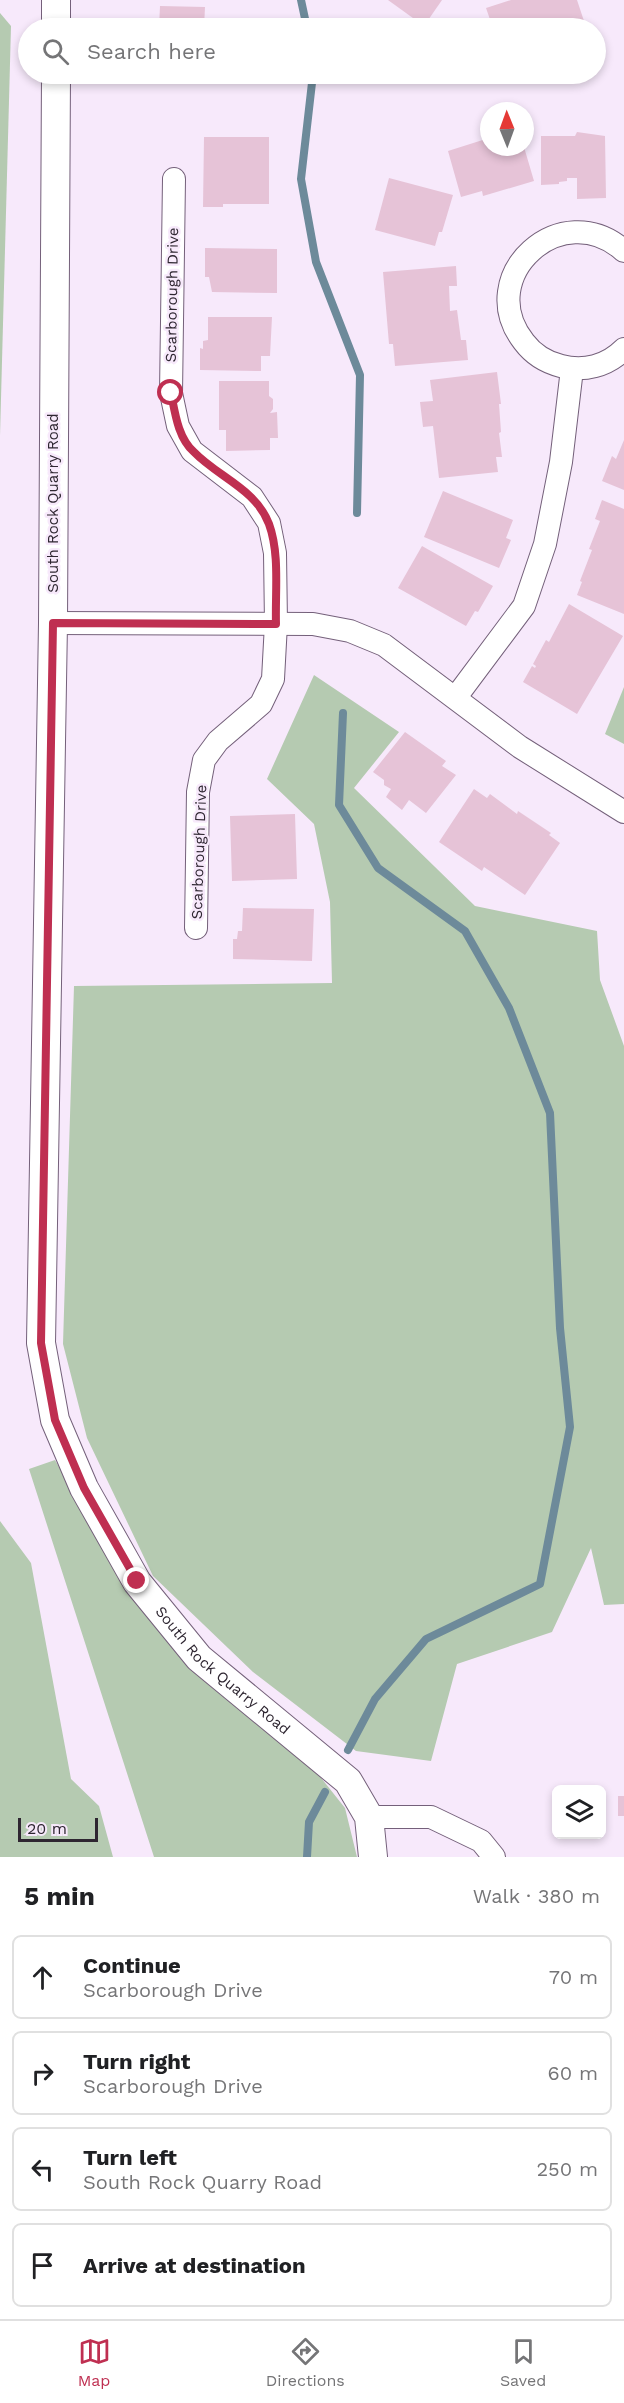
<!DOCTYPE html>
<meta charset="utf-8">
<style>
body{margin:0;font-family:"Work Sans",sans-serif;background:#f2f2f2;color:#202124}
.controls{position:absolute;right:18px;bottom:18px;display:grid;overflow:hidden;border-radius:9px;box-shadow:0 3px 9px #0003}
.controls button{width:54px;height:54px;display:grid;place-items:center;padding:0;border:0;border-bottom:2px solid #e0e0e0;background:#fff;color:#202124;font:30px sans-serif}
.compass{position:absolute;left:480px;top:102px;width:54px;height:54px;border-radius:50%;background:#fff;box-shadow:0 3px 9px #0003;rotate:359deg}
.scale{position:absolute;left:18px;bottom:15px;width:80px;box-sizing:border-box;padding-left:6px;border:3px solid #2e2631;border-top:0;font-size:16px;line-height:21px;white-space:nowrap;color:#2e2631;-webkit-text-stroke:4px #f7e9fb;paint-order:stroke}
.stop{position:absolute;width:18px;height:18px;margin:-14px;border:4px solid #bf2f51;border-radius:50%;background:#fff}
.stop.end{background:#bf2f51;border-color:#fff;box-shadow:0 2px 6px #0008}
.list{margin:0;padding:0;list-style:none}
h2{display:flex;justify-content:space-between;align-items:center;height:78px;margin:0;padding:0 24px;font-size:26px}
h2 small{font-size:20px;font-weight:400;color:#757577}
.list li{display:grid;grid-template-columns:39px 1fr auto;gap:18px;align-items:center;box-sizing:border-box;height:84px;margin:0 12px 12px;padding:0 12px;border:2px solid #e0e0e0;border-radius:9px}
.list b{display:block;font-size:22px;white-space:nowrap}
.list p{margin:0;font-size:20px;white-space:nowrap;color:#757577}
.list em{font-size:20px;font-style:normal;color:#757577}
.icon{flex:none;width:33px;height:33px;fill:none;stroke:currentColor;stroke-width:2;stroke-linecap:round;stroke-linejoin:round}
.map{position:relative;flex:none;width:624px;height:1857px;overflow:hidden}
.search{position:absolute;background:#fff;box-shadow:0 3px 9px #0003;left:18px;right:18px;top:18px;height:66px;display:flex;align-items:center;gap:15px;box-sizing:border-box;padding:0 21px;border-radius:33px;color:#757577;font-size:22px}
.sheet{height:462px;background:#fff}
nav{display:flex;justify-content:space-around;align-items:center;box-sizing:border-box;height:84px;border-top:2px solid #e0e0e0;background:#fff;font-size:16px;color:#757577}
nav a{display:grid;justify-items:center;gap:3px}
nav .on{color:#bf2f51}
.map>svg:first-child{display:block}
</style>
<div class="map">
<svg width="624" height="1857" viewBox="0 0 624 1857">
<rect width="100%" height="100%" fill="#f7e9fb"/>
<!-- green -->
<g fill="#b5cab1">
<polygon points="0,13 11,26 0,436"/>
<polygon points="314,675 399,732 354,788 475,906 597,931 600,980 624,1046 624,1604 604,1605 591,1548 552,1632 457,1664 431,1761 356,1751 253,1672 153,1576 87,1438 63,1344 74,986 332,983 330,902 314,824 267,779"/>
<polygon points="624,687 624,744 605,734"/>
<polygon points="55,1460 128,1585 318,1774 345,1808 357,1857 154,1857 29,1469"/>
<polygon points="0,1521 31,1563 71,1779 99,1806 113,1857 0,1857"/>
</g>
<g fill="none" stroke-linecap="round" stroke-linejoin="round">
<!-- stream -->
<g stroke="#6d8a9a" stroke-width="8">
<polyline points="301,0 307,28"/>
<polyline points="313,74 301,179 316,262 360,375 357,513"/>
<polyline points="343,713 339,805 378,868 465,931 509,1008 550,1113 560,1328 570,1427 540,1584 426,1639 375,1699 348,1750"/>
<polyline points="307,1857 309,1822 325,1792"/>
</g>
</g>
<!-- building -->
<g fill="#e6c3d7">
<polygon points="388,0 442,0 424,26"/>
<polygon points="511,0 577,0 585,24 571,28 493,28 486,8"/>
<polygon points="160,6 205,7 204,28 159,28"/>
<polygon points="577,132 605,136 606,198 577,199 577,178 567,178 567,181 559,182 559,184 541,185 541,136 575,136"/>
<polygon points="204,137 269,137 269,204 223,204 223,207 203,207"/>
<polygon points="489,138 489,147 524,147 534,181 483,196 482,191 461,197 448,151"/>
<polygon points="389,178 453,195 442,232 439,232 435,246 375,230"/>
<polygon points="205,248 277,249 277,293 212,292 209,277 205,277"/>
<polygon points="456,266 457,286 449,286 450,311 457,310 461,340 466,340 468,360 395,366 393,344 389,344 383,272"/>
<polygon points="208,317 272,317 270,356 261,356 261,371 200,370 200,348 203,349 203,341 208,340"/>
<polygon points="497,372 501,404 499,404 501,432 499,433 502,457 496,457 498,472 439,478 433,426 423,427 420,402 433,401 430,380"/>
<polygon points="219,381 269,381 269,396 273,399 273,409 270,413 277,412 278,438 270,438 270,450 226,451 226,430 219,430"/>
<polygon points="624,440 624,490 602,481 612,456 616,459"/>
<polygon points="443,491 513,520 506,538 511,540 499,568 424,537"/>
<polygon points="602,500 624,509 624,614 577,595 582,582 580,581 592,550 589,549 600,521 595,519"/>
<polygon points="422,546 493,586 478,612 475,611 466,626 398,588"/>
<polygon points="569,604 623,636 577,714 523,682 532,666 535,668 536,666 533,664 546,640 549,642"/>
<polygon points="405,732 446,761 442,766 456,775 426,813 409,800 402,810 386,797 391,789 384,785 384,780 373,772"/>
<polygon points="474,789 487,798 490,794 517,814 518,811 551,833 549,835 560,843 525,895 484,867 482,871 439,842"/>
<polygon points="295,814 297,879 232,881 230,816"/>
<polygon points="243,908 314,909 312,961 233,959 233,939 237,939 238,931 242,931"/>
<rect x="618" y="1796" width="6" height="20"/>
</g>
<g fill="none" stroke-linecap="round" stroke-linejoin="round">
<defs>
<g id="minor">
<polyline points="174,179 171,393 178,426 192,451 252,497 269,523 275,553 276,624 273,679 261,704 218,741 204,760 198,792 196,928"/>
<path d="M624 251C562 195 472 276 524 342 533 354 545 362 561 366 584 372 607 366 624 349"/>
<polyline points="53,623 313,624 350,631 384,645 520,747 624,812"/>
<polyline points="456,697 524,606 545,544 561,462 572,369"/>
<polyline points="369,1817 431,1817 481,1841 494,1857"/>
</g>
<g id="tertiary">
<polyline points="56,28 56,0"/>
<path id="s1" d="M56 74 53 623 41 1343 55 1420 84 1488 137 1582 199 1658 348 1781 369 1817 373 1857"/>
</g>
</defs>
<!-- minor casing -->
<use href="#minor" stroke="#74607a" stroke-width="24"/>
<!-- tertiary casing -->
<use href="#tertiary" stroke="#74607a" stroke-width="30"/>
<!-- minor -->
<use href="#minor" stroke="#fff" stroke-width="22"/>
<!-- tertiary -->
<use href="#tertiary" stroke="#fff" stroke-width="28"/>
</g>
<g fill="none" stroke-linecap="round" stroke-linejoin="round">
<!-- route -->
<path stroke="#bf2f51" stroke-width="8" d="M137 1581 84 1488 55 1420 41 1343 53 623 276 624C275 592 280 554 269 524 256 489 218 477 194 452 178 438 175 413 171 393"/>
</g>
<g text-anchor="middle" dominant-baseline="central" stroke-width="5" stroke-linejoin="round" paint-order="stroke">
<!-- street labels -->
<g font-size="15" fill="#2e2631" stroke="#f7e9fb">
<text transform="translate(172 295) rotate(-89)">Scarborough Drive</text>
<text transform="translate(53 503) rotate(-90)">South Rock Quarry Road</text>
<text transform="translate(199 852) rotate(-88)">Scarborough Drive</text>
<text stroke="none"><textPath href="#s1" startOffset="1653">South Rock Quarry Road</textPath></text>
</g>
</g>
</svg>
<div class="controls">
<button><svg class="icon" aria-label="layers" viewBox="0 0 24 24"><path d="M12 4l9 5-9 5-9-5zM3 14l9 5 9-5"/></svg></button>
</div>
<svg class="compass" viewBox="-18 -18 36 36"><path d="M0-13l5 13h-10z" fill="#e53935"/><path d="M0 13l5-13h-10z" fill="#757577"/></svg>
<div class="scale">20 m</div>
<div class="stop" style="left:171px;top:393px"></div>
<div class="stop end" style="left:137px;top:1581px"></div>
<div class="search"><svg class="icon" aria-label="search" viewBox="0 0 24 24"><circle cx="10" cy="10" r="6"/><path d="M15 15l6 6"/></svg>Search here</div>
</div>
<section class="sheet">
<h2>5 min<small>Walk · 380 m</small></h2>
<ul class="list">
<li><svg class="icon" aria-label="ahead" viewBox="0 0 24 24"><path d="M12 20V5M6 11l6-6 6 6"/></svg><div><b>Continue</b><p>Scarborough Drive</p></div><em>70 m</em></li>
<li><svg class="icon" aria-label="right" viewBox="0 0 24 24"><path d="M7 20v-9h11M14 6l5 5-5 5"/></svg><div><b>Turn right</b><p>Scarborough Drive</p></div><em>60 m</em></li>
<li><svg class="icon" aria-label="left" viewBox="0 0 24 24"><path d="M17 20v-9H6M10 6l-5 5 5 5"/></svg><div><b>Turn left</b><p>South Rock Quarry Road</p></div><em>250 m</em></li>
<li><svg class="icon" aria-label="arrive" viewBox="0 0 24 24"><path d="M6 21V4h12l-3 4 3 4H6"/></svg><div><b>Arrive at destination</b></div></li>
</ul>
</section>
<nav>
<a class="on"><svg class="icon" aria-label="map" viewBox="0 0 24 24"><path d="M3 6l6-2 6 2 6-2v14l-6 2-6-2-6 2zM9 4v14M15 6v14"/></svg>Map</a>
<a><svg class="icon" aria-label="directions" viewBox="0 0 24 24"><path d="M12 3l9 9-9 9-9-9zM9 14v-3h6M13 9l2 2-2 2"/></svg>Directions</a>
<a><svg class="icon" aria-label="saved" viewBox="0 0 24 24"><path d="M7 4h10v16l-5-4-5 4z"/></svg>Saved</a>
</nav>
